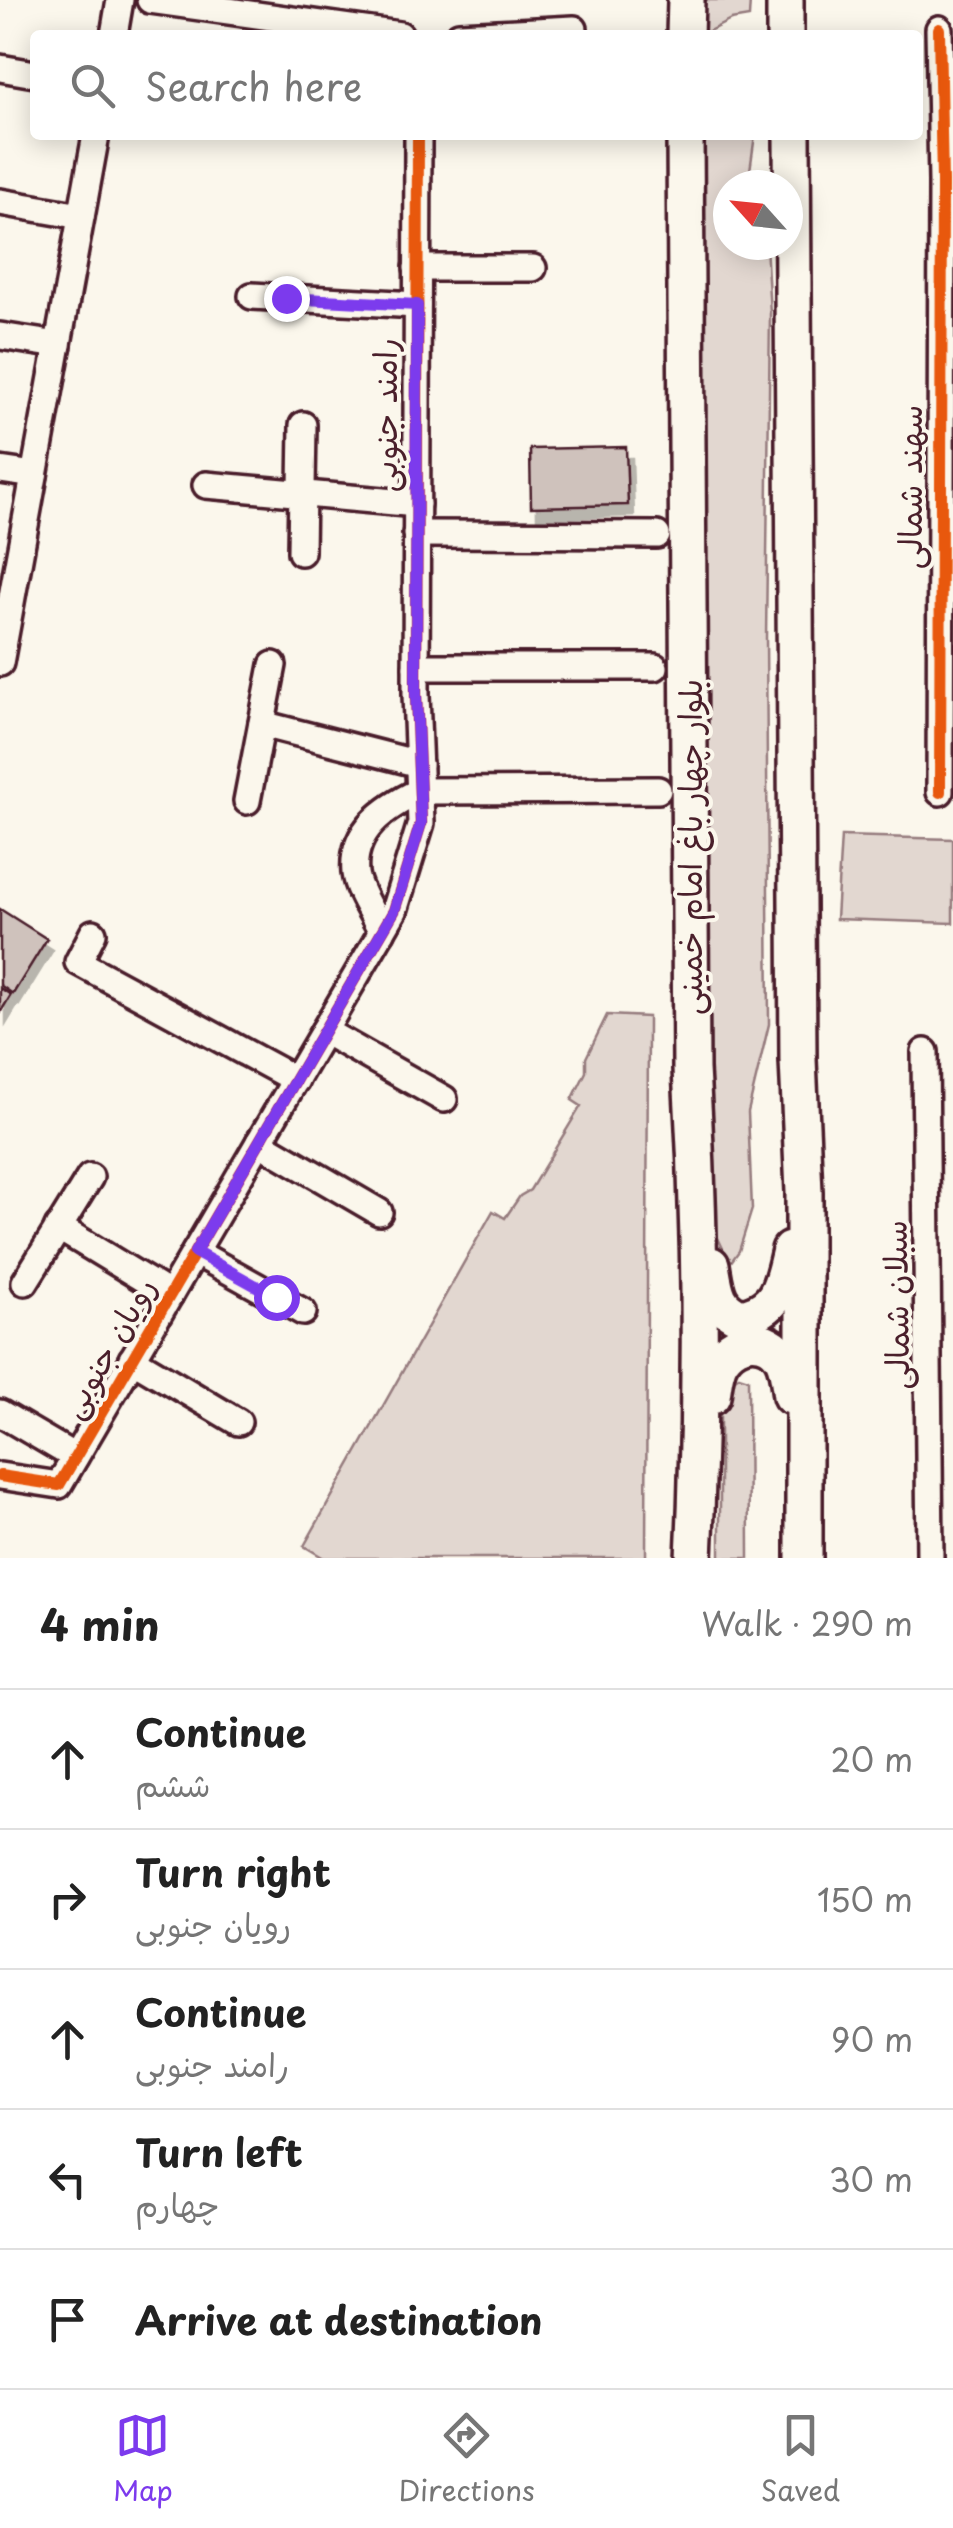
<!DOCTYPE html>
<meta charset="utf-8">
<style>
body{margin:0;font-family:"Playpen Sans","Playpen Sans Arabic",sans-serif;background:#f2f2f2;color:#222}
.compass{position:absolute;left:713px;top:170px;width:90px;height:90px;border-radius:50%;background:#fff;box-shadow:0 5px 25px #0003;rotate:297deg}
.stop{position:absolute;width:30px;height:30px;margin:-22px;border:8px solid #7c3aed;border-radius:50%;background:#fff}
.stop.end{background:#7c3aed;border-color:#fff;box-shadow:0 2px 10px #0008}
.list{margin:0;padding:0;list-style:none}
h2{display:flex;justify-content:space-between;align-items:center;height:130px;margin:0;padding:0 40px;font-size:42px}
h2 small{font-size:32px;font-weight:400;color:#767676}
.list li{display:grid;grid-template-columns:65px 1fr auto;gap:30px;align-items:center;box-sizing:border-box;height:140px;padding:0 40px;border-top:2px solid #e0e0e0}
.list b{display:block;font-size:38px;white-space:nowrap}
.list p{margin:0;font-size:32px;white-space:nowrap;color:#767676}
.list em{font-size:32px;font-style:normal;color:#767676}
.icon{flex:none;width:55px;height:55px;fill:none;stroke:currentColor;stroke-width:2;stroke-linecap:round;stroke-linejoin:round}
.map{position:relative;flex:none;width:953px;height:1558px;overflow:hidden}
.search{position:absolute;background:#fff;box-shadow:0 5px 25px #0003;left:30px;right:30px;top:30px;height:110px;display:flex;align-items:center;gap:25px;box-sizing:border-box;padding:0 35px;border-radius:10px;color:#767676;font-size:38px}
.sheet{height:830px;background:#fff}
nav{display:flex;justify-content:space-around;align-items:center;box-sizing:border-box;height:140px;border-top:2px solid #e0e0e0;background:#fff;font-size:28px;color:#767676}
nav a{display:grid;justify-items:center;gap:5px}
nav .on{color:#7c3aed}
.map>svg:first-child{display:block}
</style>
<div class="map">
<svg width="953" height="1558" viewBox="0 0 953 1558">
<defs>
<filter id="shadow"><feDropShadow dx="6" dy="11" stdDeviation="0" flood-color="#0004"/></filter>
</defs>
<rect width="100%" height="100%" fill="#fbf7ec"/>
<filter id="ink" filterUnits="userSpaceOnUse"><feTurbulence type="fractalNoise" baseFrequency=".01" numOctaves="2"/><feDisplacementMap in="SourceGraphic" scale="20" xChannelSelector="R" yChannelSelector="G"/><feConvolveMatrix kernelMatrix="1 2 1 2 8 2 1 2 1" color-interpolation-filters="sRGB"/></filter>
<g filter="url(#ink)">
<!-- green -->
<g fill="#e2d7d0" stroke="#967b7e" stroke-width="2.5">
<polygon points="701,0 750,0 749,17 731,20 701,35"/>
<polygon points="699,135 755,135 748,185 728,185 728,245 766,245 770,313 766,638 769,1024 748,1112 752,1209 739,1251 730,1263 717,1236 712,1170 703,721"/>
<polygon points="841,836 953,839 953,923 836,919"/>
<polygon points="607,1015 648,1017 646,1558 324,1558 304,1546 493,1211 505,1218 520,1196 530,1190 581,1106 572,1100 586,1072 586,1058"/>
<polygon points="739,1376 748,1379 749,1558 720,1558 720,1398 727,1385"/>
</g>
<!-- building -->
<g fill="#cfc2bc" stroke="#4a1f2b" stroke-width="2.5" filter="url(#shadow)">
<polygon points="626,447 628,505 531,507 530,449"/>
<polygon points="0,909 47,939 13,994 0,985"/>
<polygon points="0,988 11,995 0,1013"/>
</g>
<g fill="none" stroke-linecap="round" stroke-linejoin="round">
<defs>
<g id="street">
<polyline points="150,0 400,35"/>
<polyline points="939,29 942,182 940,792"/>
<polyline points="114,35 120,0"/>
<polyline points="459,35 574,29"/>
<polyline points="0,68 35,74"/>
<polyline points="0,202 81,216"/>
<polyline points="417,268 533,268"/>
<polyline points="252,296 417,305"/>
<polyline points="0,336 58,345"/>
<polyline points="0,470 34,475"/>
<polyline points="206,485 417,504"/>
<polyline points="416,534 657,535"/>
<polyline points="301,552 303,425"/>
<polyline points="0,663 96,135"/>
<polyline points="416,667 655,667"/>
<polyline points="262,724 419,764"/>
<polyline points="247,801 273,665"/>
<path d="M382 932C374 915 357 891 355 873 351 830 386 807 420 791L658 790"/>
<polyline points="93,933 78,962 296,1080"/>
<polyline points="324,1031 444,1099"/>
<polyline points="925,1052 930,1558"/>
<polyline points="259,1142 379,1212"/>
<polyline points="58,1227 170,1295"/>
<polyline points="195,1252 303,1312"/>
<polyline points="25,1282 90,1177"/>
<polyline points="132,1359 238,1422"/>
<polyline points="0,1413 75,1457"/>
<polyline points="0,1476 59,1485 394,911 421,823 416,694 418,135"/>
</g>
<g id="secondary">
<polyline points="785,0 785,35"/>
<polyline points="685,35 686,0"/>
<path d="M685 135 691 1069C701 1233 702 1394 694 1558"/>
<polyline points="792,135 798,1060 804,1192 804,1558"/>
<path d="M711 1265C715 1289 716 1308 741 1317 779 1310 782 1284 790 1250"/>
<path d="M712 1396C714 1384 715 1367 722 1358 737 1336 768 1334 782 1357 788 1367 789 1384 791 1396"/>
</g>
</defs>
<!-- street casing -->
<use href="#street" stroke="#4a1f2b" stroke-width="32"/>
<!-- secondary casing -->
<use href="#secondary" stroke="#4a1f2b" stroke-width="42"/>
<!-- street -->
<use href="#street" stroke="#fbf7ec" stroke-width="25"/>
<!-- secondary -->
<use href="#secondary" stroke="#fbf7ec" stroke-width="35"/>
<defs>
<g id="cycleway">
<polyline points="939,29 942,182 940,792"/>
<polyline points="0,1476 59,1485 394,911 421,823 416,694 418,135"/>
</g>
</defs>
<!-- cycleway casing -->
<use href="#cycleway" stroke="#fbf7ec" stroke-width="19"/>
<!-- cycleway -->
<use href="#cycleway" stroke="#e8590c" stroke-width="12"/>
</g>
</g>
<g fill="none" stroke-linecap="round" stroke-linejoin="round" filter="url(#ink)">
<!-- route -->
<polyline stroke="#7c3aed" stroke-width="12" points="276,1297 195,1252 394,911 421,823 416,694 417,305 286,298"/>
</g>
<g text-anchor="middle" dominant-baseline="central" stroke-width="8" stroke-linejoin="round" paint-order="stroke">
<!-- street labels -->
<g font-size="32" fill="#4a1f2b" stroke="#fbf7ec">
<text transform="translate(384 415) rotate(-90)">رامند جنوبی</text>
<text transform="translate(909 487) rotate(-90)">سهند شمالی</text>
<text transform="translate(689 847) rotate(-90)">بلوار چهار باغ امام خمینی</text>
<text transform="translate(895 1305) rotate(-91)">سبلان شمالی</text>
<text transform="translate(107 1347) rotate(-60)">رویان جنوبی</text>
</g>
</g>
</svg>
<svg class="compass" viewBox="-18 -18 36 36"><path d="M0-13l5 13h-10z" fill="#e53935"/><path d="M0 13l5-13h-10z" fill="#767676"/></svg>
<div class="stop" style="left:276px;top:1297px"></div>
<div class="stop end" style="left:286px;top:298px"></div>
<div class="search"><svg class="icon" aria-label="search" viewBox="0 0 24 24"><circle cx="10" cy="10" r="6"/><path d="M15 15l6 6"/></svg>Search here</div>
</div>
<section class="sheet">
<h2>4 min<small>Walk · 290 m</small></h2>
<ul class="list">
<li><svg class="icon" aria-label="ahead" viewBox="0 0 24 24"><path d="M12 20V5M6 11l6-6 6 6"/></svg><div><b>Continue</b><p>ششم</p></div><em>20 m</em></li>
<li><svg class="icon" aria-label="right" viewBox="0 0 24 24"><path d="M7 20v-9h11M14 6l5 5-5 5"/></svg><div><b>Turn right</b><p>رویان جنوبی</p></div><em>150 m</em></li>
<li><svg class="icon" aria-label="ahead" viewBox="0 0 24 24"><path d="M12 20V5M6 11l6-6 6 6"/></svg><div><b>Continue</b><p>رامند جنوبی</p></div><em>90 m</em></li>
<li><svg class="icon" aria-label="left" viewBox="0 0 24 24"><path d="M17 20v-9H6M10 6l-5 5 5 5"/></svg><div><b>Turn left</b><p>چهارم</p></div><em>30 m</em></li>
<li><svg class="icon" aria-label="arrive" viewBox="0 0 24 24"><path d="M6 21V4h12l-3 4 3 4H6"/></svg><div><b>Arrive at destination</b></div></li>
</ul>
</section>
<nav>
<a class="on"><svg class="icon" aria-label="map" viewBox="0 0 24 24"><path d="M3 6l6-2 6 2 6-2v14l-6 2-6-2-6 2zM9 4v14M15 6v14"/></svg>Map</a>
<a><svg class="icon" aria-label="directions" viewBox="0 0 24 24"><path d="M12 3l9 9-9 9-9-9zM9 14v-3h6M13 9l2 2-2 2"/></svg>Directions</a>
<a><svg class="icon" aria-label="saved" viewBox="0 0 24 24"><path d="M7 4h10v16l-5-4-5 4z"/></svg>Saved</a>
</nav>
